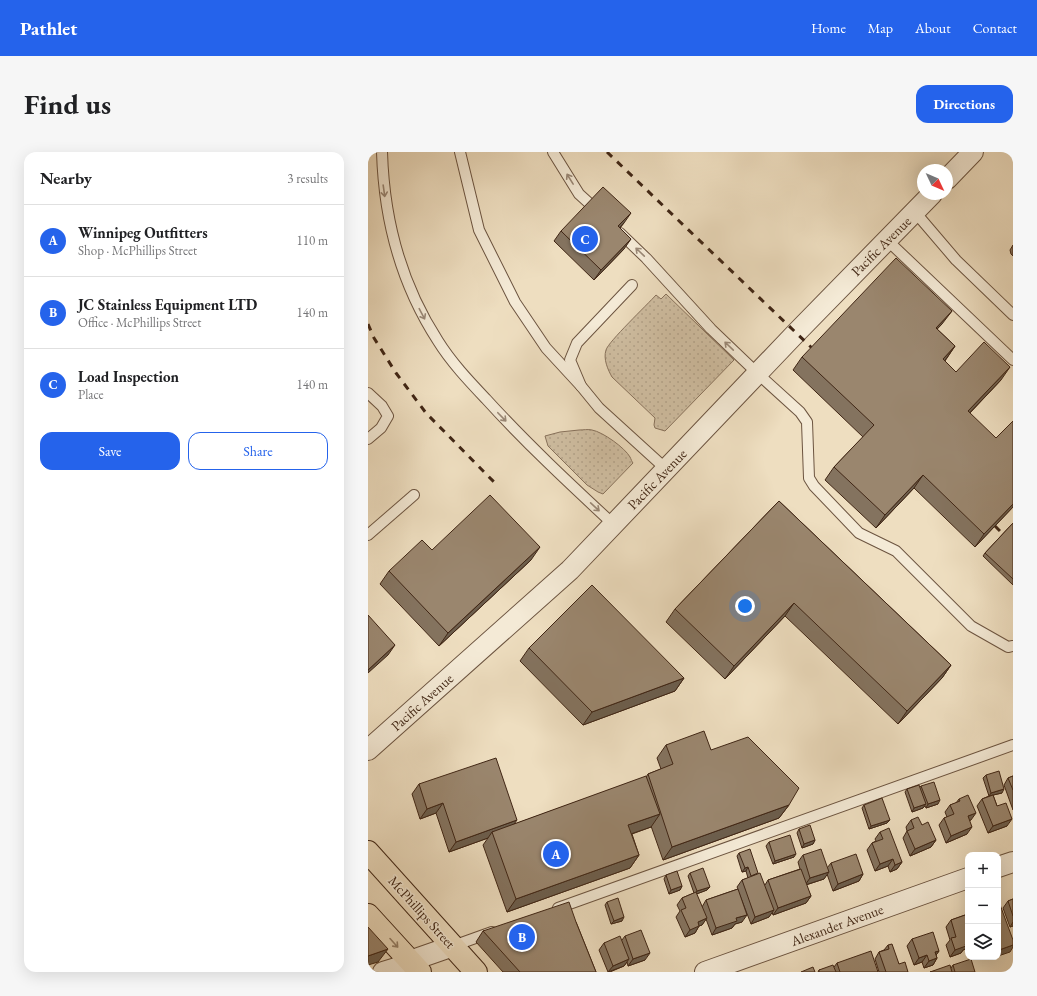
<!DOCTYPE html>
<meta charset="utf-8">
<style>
body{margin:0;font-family:"EB Garamond",serif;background:#f6f6f6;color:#202124}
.controls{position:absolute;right:12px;bottom:12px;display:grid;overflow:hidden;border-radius:8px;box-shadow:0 4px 16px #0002}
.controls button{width:36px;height:36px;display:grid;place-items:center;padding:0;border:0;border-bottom:1px solid #e0e0e0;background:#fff;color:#202124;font:20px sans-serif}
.compass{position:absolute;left:549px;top:12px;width:36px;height:36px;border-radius:50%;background:#fff;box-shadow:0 4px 16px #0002;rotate:134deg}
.you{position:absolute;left:377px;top:454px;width:14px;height:14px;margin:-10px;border:3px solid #fff;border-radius:50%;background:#1a73e8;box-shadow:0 0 0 6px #1a73e833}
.badge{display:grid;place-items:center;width:26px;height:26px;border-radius:50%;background:#2563eb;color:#fff;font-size:13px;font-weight:700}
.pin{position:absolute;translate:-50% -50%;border:2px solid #fff;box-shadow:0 1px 4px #0006}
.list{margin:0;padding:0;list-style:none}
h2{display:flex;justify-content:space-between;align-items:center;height:52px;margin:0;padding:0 16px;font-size:17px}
h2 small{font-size:13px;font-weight:400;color:#757577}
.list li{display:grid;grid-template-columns:26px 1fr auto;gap:12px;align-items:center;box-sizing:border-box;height:72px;padding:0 16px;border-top:1px solid #e0e0e0}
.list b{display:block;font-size:15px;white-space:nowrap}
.list p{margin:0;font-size:13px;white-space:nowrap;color:#757577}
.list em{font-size:13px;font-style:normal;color:#757577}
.actions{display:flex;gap:8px;padding:12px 16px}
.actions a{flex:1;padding:9px 0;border:1px solid #2563eb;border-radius:12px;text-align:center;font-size:14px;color:#2563eb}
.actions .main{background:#2563eb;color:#fff}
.icon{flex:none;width:22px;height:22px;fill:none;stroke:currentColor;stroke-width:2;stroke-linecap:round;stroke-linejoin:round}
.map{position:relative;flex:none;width:645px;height:820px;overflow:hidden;border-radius:12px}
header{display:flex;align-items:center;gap:24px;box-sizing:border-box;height:56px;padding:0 20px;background:#2563eb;color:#fff}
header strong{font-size:19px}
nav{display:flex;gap:22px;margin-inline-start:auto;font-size:14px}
.intro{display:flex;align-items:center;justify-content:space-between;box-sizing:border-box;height:96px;padding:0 24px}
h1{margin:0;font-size:28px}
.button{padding:10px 18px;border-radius:12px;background:#2563eb;color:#fff;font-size:14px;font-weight:700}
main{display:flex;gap:24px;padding:0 24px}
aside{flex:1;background:#fff;border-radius:12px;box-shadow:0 4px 16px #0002}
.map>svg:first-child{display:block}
</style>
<header>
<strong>Pathlet</strong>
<nav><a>Home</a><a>Map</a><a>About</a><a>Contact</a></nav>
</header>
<div class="intro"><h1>Find us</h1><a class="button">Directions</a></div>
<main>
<aside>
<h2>Nearby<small>3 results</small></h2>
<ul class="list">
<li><span class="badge">A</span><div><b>Winnipeg Outfitters</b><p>Shop · McPhillips Street</p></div><em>110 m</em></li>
<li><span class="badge">B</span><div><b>JC Stainless Equipment LTD</b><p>Office · McPhillips Street</p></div><em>140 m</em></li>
<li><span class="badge">C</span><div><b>Load Inspection</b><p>Place</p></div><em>140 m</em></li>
</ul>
<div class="actions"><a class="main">Save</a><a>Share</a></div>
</aside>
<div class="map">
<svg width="645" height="820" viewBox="0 0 645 820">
<defs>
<pattern id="grass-dots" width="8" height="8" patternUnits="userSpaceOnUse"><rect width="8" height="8" fill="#d0bfa3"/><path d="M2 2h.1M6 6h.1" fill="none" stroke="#b4a48b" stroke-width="1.8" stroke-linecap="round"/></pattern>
</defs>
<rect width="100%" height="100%" fill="#eedec0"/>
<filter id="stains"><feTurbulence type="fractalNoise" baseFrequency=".005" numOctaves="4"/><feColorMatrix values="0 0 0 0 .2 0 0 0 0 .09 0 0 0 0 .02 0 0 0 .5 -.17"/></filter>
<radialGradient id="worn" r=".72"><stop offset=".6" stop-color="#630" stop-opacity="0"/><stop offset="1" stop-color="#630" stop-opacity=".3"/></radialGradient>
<!-- grass -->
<g fill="url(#grass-dots)" stroke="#88725c">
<path d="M298 142 366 208 297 279 287 276 286 273 287 266 244 225C240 218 235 207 238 198 240 190 280 152 288 143L293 147Z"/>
<path d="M211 278C215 278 220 277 224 278 235 280 257 296 262 305 263 307 264 310 265 311L235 342 230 340 219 333 180 294 177 284 192 280Z"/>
</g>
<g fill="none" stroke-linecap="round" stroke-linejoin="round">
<defs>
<g id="lane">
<path d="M14 0C16 67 33 132 70 189 83 210 101 229 118 247 158 291 202 332 245 372"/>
<polyline points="92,0 111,78 147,150 178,196 213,234"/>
<polyline points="185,0 211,42 222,52"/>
<polyline points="547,60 588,108 645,163"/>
<polyline points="252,81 278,106 343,177 389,221 432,260 439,270 441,326 446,334 491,381 528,399 603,474 640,495 645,494"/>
<polyline points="519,88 645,208"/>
<polyline points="264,133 209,191 202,208 213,234 231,256 298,317"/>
<polyline points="0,241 14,254 20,264 13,276 0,287"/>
<polyline points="0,383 46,343"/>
<polyline points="190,756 645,593"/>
<polyline points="85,794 124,780"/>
</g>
<g id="street">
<polyline points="579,27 605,0"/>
<polyline points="0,598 202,418 428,181 564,42"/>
<polyline points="630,715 645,710"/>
<polyline points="15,820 28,816 42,809 85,794"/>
<polyline points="337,820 600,726"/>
</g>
<g id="primary">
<polyline points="0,700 108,820"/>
<polyline points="0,763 52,820"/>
</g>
</defs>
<!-- lane casing -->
<use href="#lane" stroke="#6c5440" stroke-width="12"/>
<!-- street casing -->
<use href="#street" stroke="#6c5440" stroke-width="22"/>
<!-- primary casing -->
<use href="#primary" stroke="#402615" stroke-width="24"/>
<!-- lane -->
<use href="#lane" stroke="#f4ead6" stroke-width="10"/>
<!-- street -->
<use href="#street" stroke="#f4ead6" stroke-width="20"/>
<!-- primary -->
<use href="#primary" stroke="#eedec0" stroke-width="22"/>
<!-- rail -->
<g stroke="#402615" stroke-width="3" stroke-dasharray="7 7" stroke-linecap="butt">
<polyline points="239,0 445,197"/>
<polyline points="0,172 6,186 28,221 58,261 127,331"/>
<polyline points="627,374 635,382"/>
</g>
</g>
<!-- wall -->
<g fill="#84735f" stroke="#402615">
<polygon points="256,71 252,76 256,97 226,128 186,89 193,79"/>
<polygon points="645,93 645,104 643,102 642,98"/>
<polygon points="574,172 569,177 587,194 577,209 588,220 633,228 602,261 645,355 607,395 546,336 508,376 457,328 466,315 495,285 425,218 434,205"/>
<polygon points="411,349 583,513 574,526 530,572 417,464 357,527 298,470 307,457"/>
<polygon points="645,371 645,433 615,404 617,401"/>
<polygon points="64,398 163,408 71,494 12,432 21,419"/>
<polygon points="161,496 316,526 307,539 215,573 152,509"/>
<polygon points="298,593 343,598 421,653 411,666 295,708 283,674 283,675 264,682 271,703 262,716 139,760 115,693 120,686 81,700 68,661 52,667 44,642 51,632 147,672 278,625 280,622 293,617 289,606"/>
<polygon points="618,623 634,641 625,643 629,654 639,674 620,681 609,654 614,647 621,644 615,626"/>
<polygon points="645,624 645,658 636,633 640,626"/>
<polygon points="553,634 570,652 558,656 557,654 555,656 544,660 537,640 539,637 552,635"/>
<polygon points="591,647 603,668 601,668 599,682 578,691 571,673 576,666 579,665 577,660 582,653 588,651"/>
<polygon points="496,653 519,671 501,677 494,656"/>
<polygon points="543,668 554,673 568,688 563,695 542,704 535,686 539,679 538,675"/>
<polygon points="431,677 447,688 445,692 434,696 429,681"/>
<polygon points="512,680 534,710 529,717 522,720 520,714 507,719 499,698 504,691 508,689 507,687"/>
<polygon points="401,690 426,705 405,712 398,694"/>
<polygon points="371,701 397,733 400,728 432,717 430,710 435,703 459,716 463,711 495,722 491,729 465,739 459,722 456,727 438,733 443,744 438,751 405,763 404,760 401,765 383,772 371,741 374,770 367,772 364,776 344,783 338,767 334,773 331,774 327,781 317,785 308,765 312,759 309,753 314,746 326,741 320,724 322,721 339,738 328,742 334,755 338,748 370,737 369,735 374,728 380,726 378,719 374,720 369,704"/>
<polygon points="298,723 314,734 312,738 301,742 296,727"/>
<polygon points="645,747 645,774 642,775 635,756 640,749"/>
<polygon points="239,750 254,769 243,772 237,753"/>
<polygon points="600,762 600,796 595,798 593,801 582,805 578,793 582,788 578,775 583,768"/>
<polygon points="208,770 228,820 135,820 108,790 115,779"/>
<polygon points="257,784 277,808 260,814 259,810 256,814 242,820 240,820 231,798 236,791 254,788"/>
<polygon points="544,787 571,799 568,803 569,806 565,813 556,816 554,810 546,813 539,794"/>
<polygon points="520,793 531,812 540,820 511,820 507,807 511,800 516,798"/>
<polygon points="469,811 510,820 450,820 451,818 466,815"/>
<polygon points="585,813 607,820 562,820 583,816"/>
</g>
<!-- shaded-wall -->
<g fill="#6c5e4d" stroke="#402615">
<polygon points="263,61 256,71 243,85 250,74"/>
<polygon points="263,87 256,97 226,128 233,118"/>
<polygon points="584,159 574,172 558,189 568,176"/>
<polygon points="587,194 578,207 566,220 575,207"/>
<polygon points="642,215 633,228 591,272 600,259"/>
<polygon points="555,323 546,336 508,376 517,363"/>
<polygon points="645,352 645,355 607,395 616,382"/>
<polygon points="172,395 163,408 71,494 80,481"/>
<polygon points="426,451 417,464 357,527 366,514"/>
<polygon points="27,493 20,503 0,521 0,518"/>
<polygon points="583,513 574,526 530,572 539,559"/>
<polygon points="316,526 307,539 215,573 224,560"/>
<polygon points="636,637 634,641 621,644 623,641"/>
<polygon points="572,648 570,652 558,656 560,652"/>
<polygon points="75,651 68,661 52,667 59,657"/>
<polygon points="558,652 555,656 544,660 546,656"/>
<polygon points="421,653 411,666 295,708 304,695"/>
<polygon points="608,661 603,668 595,671 600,664"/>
<polygon points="292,662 283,675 251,686 260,673"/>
<polygon points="644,667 639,674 620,681 625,674"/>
<polygon points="149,668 142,678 124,680 120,686 81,700 88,690"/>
<polygon points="522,668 519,671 501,677 503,674"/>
<polygon points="604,675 599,682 578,691 583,684"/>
<polygon points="447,688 445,692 434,696 436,692"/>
<polygon points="568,688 563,695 542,704 547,697"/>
<polygon points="428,702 426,705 405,712 407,709"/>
<polygon points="271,703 262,716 139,760 148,747"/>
<polygon points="525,707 520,714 507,719 512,712"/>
<polygon points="534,710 529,717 522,720 527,713"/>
<polygon points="380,715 378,719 374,720 377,716"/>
<polygon points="461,720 456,727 437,733 442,726"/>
<polygon points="495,722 491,729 465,739 470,732"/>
<polygon points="314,734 312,738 301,742 303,738"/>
<polygon points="342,735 339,738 326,743 329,739"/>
<polygon points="443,744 438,751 405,763 410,756"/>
<polygon points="406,758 401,765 383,772 387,765"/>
<polygon points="379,763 374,770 367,772 364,776 344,783 348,776 368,766"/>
<polygon points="256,765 254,769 243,772 246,769"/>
<polygon points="339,766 334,773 331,774 327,781 317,785 322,778 330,770"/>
<polygon points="645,770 645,774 642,775"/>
<polygon points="600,791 600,796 595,798 593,801 582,805 587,798 597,792"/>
<polygon points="645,793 645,795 642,800 630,804 630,800 631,798"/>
<polygon points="20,797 10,810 0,813 0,804"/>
<polygon points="571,799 566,806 567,800"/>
<polygon points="282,801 277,808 260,814 265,807"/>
<polygon points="559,803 554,810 546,813 551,806"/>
<polygon points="569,806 565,813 556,816 561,809"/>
<polygon points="261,807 256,814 240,820 245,814"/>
</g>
<!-- building -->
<g fill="#9a866e" stroke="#402615">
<polygon points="235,35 263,61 250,74 263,87 233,118 193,79"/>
<polygon points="528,106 584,159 568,176 587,194 575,207 588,220 616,190 642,215 600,259 628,286 645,269 645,352 616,382 555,323 517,363 466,315 506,273 434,205"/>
<polygon points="122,343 172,395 80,481 21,419 54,388 64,398"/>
<polygon points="411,349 583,513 539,559 426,451 366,514 307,457"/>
<polygon points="645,371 645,427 617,401"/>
<polygon points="224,433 316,526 224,560 161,496"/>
<polygon points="0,463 27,493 0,518"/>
<polygon points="336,579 343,598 380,585 431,636 421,653 304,695 280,622 305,612 298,593"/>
<polygon points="128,606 149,668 88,690 75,651 59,657 51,632"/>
<polygon points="631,619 636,637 623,641 618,623"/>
<polygon points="278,624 292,662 260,673 271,703 148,747 124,680"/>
<polygon points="645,624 645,638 640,626"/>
<polygon points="566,630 572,648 560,652 553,634"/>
<polygon points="551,633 558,652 546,656 539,637"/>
<polygon points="600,643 608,661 600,664 604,675 583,684 576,666 586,662 582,653 592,649 591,647"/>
<polygon points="625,643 629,654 638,651 644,667 625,674 614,647"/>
<polygon points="514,646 522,668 503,674 496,653"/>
<polygon points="550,665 554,673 560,670 568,688 547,697 539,679 546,676 543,668"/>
<polygon points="442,673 447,688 436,692 431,677"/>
<polygon points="521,676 534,710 527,713 525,707 512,712 504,691 515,687 512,680"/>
<polygon points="422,683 428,702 407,709 401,690"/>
<polygon points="382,697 390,721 383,724 380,715 377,716 371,701"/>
<polygon points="453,697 461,720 442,726 435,703"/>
<polygon points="488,702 495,722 470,732 463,711"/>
<polygon points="335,716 342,735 329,739 322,721"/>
<polygon points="433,717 443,744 410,756 400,728"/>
<polygon points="309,719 314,734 303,738 298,723"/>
<polygon points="392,721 406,758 387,765 374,728"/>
<polygon points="370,737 379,763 368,766 369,769 348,776 338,748"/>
<polygon points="328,740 339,766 330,770 331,774 322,778 313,758 318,756 314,746"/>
<polygon points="250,746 256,765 246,769 239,750"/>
<polygon points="645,747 645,764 640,749"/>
<polygon points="201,750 208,770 228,820 152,820 115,779"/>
<polygon points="631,750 645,788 645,793 631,798 630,795 630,751"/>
<polygon points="600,762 600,791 597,792 598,794 587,798 583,786 588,785 583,768"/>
<polygon points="0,775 20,797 0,804"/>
<polygon points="273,778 282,801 265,807 257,784"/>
<polygon points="565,780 571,799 567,800 569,806 561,809 559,803 551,806 544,787"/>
<polygon points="252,784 261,807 245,814 236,791"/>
<polygon points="524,792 531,812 537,810 540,820 518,820 511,800 521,797 520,793"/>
<polygon points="503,799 510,820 472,820 469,811"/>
<polygon points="603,807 607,820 587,820 585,813"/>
<polygon points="465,813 468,820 451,820 451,818"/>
<polygon points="582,813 584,820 562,820"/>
<polygon points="445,815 447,820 433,820"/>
</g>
<!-- one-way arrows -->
<defs><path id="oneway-shaft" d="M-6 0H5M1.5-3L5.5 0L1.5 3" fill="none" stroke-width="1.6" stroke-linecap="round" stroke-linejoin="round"/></defs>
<g stroke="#9a8876">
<use href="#oneway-shaft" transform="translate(202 27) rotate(-122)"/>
<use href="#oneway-shaft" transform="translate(16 39) rotate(82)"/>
<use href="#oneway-shaft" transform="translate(272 100) rotate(-136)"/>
<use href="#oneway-shaft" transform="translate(54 162) rotate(62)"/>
<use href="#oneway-shaft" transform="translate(361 194) rotate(-136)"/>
<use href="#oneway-shaft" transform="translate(134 265) rotate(46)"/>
<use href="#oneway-shaft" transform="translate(227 355) rotate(43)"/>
</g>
<use stroke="#97826a" href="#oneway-shaft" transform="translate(26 791) rotate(48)"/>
<g text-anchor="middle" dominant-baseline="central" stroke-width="3" stroke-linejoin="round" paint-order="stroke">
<!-- street labels -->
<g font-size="14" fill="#402615" stroke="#f4ead6">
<text transform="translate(513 94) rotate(-45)">Pacific Avenue</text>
<text transform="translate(289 327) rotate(-46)">Pacific Avenue</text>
<text transform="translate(54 550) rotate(-42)">Pacific Avenue</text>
<text transform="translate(54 760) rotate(48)">McPhillips Street</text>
<text transform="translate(469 773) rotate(-20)">Alexander Avenue</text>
</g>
</g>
<rect width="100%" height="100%" filter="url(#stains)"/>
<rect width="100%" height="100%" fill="url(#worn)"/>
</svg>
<div class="controls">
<button>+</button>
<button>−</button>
<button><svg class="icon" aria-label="layers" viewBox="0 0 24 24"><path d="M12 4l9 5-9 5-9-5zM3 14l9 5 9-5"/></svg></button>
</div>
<svg class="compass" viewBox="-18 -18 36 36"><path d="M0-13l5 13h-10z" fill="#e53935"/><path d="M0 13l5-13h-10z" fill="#757577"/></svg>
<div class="you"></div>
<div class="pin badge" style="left:188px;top:702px">A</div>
<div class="pin badge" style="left:154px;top:785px">B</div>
<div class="pin badge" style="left:217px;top:87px">C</div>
</div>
</main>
